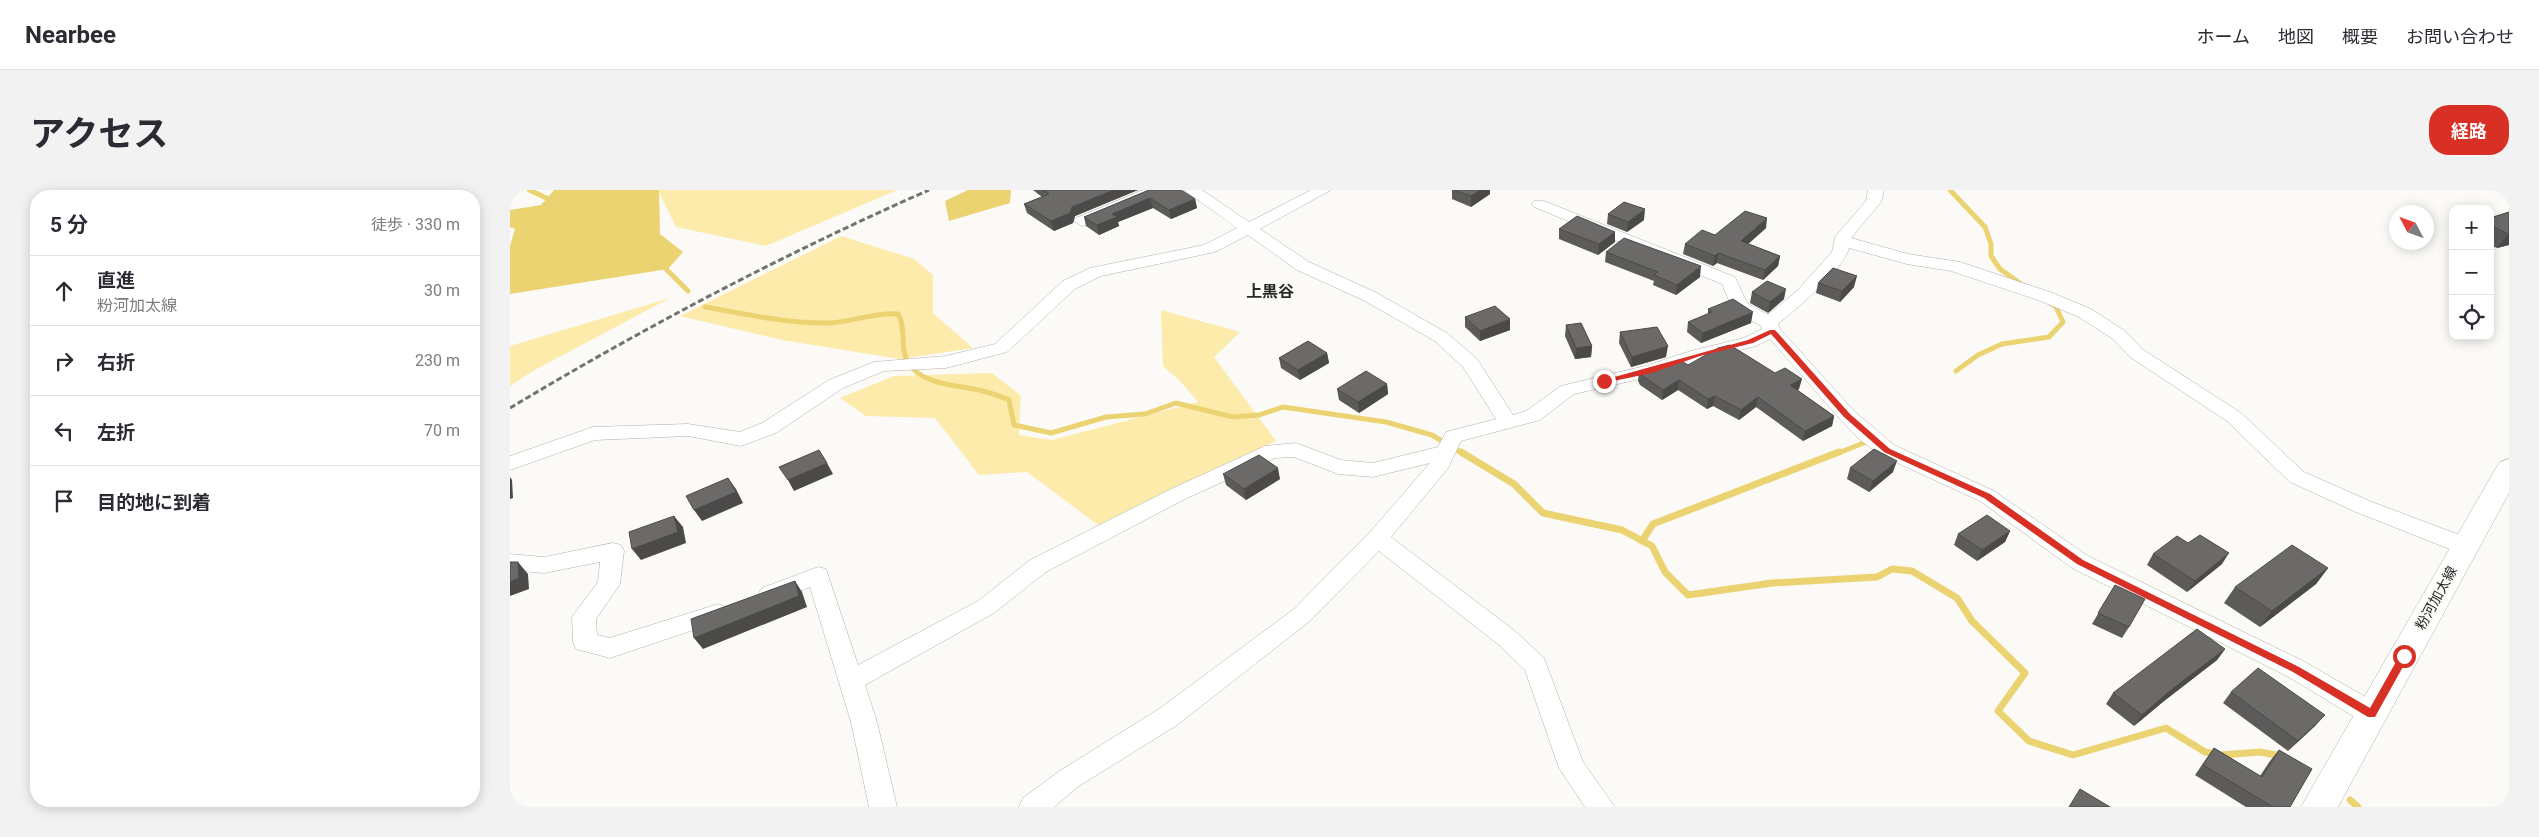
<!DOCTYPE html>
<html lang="ja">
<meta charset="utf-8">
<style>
body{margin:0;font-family:Roboto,"Noto Sans JP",sans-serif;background:#f2f2f3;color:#2b2b33}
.controls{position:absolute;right:15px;top:15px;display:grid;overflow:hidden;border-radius:10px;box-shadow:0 2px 12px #0003}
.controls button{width:45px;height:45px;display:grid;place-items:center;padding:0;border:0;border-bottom:1px solid #e1e1e2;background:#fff;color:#2b2b33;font:25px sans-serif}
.compass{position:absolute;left:1879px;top:15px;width:45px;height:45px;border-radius:50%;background:#fff;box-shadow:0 2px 12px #0003;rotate:311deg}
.stop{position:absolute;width:15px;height:15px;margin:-11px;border:4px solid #d93025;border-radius:50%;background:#fff}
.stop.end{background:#d93025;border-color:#fff;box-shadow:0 1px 5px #0008}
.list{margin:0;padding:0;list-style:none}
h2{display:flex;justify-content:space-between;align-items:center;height:65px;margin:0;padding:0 20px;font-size:21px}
h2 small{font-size:16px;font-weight:400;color:#7c7c81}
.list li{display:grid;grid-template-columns:32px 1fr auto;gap:15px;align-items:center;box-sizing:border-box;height:70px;padding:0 20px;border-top:1px solid #e1e1e2}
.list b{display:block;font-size:19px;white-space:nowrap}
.list p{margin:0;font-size:16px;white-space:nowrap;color:#7c7c81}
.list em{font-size:16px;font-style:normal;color:#7c7c81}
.icon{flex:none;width:28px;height:28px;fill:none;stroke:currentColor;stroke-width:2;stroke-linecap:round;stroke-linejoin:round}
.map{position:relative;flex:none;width:1999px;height:617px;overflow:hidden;border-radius:20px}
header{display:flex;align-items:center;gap:30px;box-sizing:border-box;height:70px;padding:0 25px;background:#fff;border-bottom:1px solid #e1e1e2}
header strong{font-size:24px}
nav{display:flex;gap:28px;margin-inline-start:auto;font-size:18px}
.intro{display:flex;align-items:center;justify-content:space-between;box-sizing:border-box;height:120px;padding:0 30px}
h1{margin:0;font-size:35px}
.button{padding:12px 22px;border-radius:20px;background:#d93025;color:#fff;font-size:18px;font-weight:700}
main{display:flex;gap:30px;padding:0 30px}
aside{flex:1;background:#fff;border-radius:20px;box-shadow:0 2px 12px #0003}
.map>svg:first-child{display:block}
</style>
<header>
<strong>Nearbee</strong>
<nav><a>ホーム</a><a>地図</a><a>概要</a><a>お問い合わせ</a></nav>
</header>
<div class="intro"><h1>アクセス</h1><a class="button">経路</a></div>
<main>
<aside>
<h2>5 分<small>徒歩 · 330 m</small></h2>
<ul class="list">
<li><svg class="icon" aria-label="ahead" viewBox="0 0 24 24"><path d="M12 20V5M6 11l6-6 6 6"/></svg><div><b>直進</b><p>粉河加太線</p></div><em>30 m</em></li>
<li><svg class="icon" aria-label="right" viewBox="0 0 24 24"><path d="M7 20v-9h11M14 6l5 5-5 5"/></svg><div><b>右折</b></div><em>230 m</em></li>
<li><svg class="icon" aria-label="left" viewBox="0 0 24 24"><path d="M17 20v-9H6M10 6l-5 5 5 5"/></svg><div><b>左折</b></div><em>70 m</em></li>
<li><svg class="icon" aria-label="arrive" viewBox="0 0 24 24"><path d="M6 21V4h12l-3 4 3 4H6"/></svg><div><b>目的地に到着</b></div></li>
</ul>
</aside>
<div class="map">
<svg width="1999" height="617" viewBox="0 0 1999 617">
<rect width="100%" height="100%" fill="#fbfaf7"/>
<!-- green -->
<g fill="#fcebaa">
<polygon points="148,0 387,0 256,56 166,37"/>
<polygon points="331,46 404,69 423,85 423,123 463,158 390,169 272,150 170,126"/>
<polygon points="160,108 21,182 0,196 0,156"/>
<polygon points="651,120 730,142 704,167 766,251 588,335 517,282 469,285 425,228 356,226 330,208 384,186 482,183 511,206 509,245 542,250 688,212 671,192 653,176"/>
</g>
<!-- water -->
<g fill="#ebd372">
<polygon points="44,0 149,0 150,44 173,62 158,79 0,104 0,56 5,39 0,37 0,20 31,15"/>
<polygon points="458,0 501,0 500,13 439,31 435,11"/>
</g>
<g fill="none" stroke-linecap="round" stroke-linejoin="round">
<!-- stream-far1 -->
<g stroke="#ebd372" stroke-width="5">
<polyline points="19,0 43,11"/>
<polyline points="1440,0 1475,37 1481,54 1481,66 1490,79 1511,94"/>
<polyline points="152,75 178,101"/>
<path d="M195 117C236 124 278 134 320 133 343 132 364 122 388 124 397 140 389 157 398 173 413 196 450 195 473 201 482 203 491 207 499 210L504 235 541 243 596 227 635 224 666 213 723 227 749 225 773 217 876 232 922 245 953 264"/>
<polyline points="1446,181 1468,165 1492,154 1539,147 1553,132 1546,117 1540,113"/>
<polyline points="1326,264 1356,252"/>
</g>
<!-- stream -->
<g stroke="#ebd372" stroke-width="7">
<polyline points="951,262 1004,294 1033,323 1112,340 1142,356 1155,382 1178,405 1262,393 1367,387 1382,379 1402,381 1447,408 1462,431 1515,483 1488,521 1519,551 1563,565 1656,538 1695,562 1711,565 1750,562 1772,566"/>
<polyline points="1132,351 1143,334 1329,262"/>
<polyline points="1840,610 1848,617"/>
</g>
<defs>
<g id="minor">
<polygon points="633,0 654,0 651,3 578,34 572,36 564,31 566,28"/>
<path d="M674 0H692L739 32 801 0H821L750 39 799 72 865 102 937 143 967 169 1003 225 1016 221 1051 196 1135 176 1181 161 1234 148 1252 139 1251 136 1223 120 1212 94 1024 17 1021 14 1024 11H1034L1225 87 1237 113 1258 125 1288 100 1322 62 1325 47 1356 11 1358 0H1374L1371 12 1341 48 1398 64 1450 72 1540 102 1581 119 1615 141 1632 159 1731 223 1794 282 1862 312 1963 350 1966 356 1963 362 1955 364 1947 362 1846 322 1780 292 1717 231 1620 167 1603 149 1569 127 1528 110 1441 81 1397 74 1339 58C1335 78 1285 120 1268 134L1270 139 1344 221 1384 255 1484 301 1578 366 1795 472 1871 516 1875 524 1871 532 1862 535 1853 532 1777 486 1562 378 1470 311 1370 265 1349 249 1330 229 1260 149 1246 156 1195 169 1147 185 1064 204 1030 230 951 251 938 278 881 347 1005 441 1034 468 1073 572 1105 617H1075L1049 578 1015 480 989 455 869 361 800 431 667 535 569 596 544 617H509L513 608 551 580 649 519 784 419 860 342 920 273 863 287 828 284 784 267 765 268 673 310 536 382 484 423 355 495 367 532 387 617H359L341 532 300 397 260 413 252 410 248 404 252 398 308 377 316 379 348 475 468 411 520 370 659 300 755 256 786 253 831 270 863 273 928 257 936 242 986 229 953 177 925 151 853 110 787 80 738 45 705 62 591 86 565 99 497 162 436 178 374 181 333 198 266 243 231 256 178 246 85 250 0 280V266L83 237 178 234 230 242 252 233 319 190 364 172 436 166 485 154 553 91 580 78 694 55 727 38Z"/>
<polygon points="103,353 111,355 114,361 110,394 86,429 87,445 100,448 208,414 216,417 220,423 216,429 100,468 66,459 63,452 62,427 88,392 90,372 34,383 0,380 0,364 34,367"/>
</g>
<polygon id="primary" points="1999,269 1999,303 1828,617 1791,617 1986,278 1990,272"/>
</defs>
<!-- minor casing -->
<use href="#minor" stroke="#b1b0ad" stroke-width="1"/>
<!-- primary casing -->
<use href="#primary" stroke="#b1b0ad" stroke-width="1"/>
<!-- minor -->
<use href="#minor" fill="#fff" fill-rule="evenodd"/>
<!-- primary -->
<use href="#primary" fill="#fff" fill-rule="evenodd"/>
<!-- rail -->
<path stroke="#727270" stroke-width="3" stroke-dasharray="6 3" stroke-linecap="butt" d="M0 218C135 137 274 64 419 0"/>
</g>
<!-- wall -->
<g fill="#5c5b59">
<polygon points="523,0 628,0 565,26 563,33 544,41 517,23 514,14 532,7"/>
<polygon points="639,0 685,9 687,18 661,29 643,18 608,32 609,36 589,45 576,36 574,27"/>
<polygon points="942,0 980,0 980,4 961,17 942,9"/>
<polygon points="1999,22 1999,55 1987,58 1980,55 1980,28"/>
<polygon points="1098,24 1134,30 1117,42 1097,34"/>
<polygon points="1256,38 1238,54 1270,66 1268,76 1253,90 1207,73 1203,76 1173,64 1175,54 1205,45"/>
<polygon points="1049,39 1105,42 1105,52 1088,65 1049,49"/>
<polygon points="1096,62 1190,87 1166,105 1143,95 1144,91 1095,72"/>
<polygon points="1308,93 1344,97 1330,112 1306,103"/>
<polygon points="1242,102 1274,109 1258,123 1240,113"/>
<polygon points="1198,119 1241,133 1191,153 1177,142 1178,132 1198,124"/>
<polygon points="955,127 1000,140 970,151 955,137"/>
<polygon points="1056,135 1082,156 1081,167 1065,169 1055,146"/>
<polygon points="1110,142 1156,167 1121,177 1109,153"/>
<polygon points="817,163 819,173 790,190 771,178 769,168"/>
<polygon points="1178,175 1289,199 1287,200 1324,226 1322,236 1293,251 1246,217 1229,230 1203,216 1197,219 1168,200 1152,210 1130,195 1128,191 1129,181"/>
<polygon points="877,194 878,204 849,223 829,210 827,199"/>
<polygon points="1340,278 1383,282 1359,302 1337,289"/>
<polygon points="713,284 770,289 736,310 716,295"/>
<polygon points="1500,341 1495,352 1467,371 1444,355 1448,344"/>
<polygon points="1643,364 1712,374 1677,402 1637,375"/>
<polygon points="1818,378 1806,394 1750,437 1714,413 1725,397"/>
<polygon points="1605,395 1619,437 1612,448 1582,434"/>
<polygon points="1715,459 1707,470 1654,511 1624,536 1596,514 1603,503"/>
<polygon points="1721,502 1806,535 1778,561 1713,513"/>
<polygon points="1704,558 1750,586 1760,571 1769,560 1780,617 1736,617 1685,585 1696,569"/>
</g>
<!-- shaded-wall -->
<g fill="#4b4a49">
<polygon points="604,0 628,0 565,26 563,33 544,41 541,31 562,17"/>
<polygon points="971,0 980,0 980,4 961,17 961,6"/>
<polygon points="640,8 643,18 608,32 609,36 589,45 587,35 602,24"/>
<polygon points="685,9 687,18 661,29 659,20"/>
<polygon points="1135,19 1134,30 1117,42 1118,32"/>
<polygon points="1257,28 1256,38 1229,62 1231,51"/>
<polygon points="1105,42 1105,52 1088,65 1089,54"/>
<polygon points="1999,43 1999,55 1987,58 1998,44"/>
<polygon points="1208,63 1207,73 1203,76 1205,66"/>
<polygon points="1270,66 1268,76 1253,90 1255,80"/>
<polygon points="1191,76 1190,87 1166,105 1167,95"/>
<polygon points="1347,86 1344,97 1330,112 1332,101"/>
<polygon points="1276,99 1274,109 1258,123 1260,112"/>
<polygon points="1243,122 1241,133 1191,153 1193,143"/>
<polygon points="1000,129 1000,140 970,151 970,141"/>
<polygon points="1082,156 1081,167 1065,169 1066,158"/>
<polygon points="1158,156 1156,167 1121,177 1122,167"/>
<polygon points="817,163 819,173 790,190 788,180"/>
<polygon points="1292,189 1289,199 1278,205 1280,195"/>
<polygon points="1169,190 1168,200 1152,210 1153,200"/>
<polygon points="877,194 878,204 849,223 848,212"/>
<polygon points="1205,206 1203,216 1197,219 1198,209"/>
<polygon points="1248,207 1246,217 1229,230 1231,220"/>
<polygon points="1324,226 1322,236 1293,251 1295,241"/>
<polygon points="1387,271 1383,282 1359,302 1363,291"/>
<polygon points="317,273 323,284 284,301 278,290"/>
<polygon points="768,278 770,289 736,310 734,299"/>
<polygon points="0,287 2,290 3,308 0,309"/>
<polygon points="218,288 226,299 233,313 192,331 184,320"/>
<polygon points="164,326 173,337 176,353 131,370 122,359"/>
<polygon points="1500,341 1495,352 1467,371 1472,360"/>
<polygon points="1719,363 1712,374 1677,402 1685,391"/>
<polygon points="8,372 18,384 19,399 0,406 0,392"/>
<polygon points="1818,378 1806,394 1750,437 1762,421"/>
<polygon points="285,391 292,402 297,417 193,459 184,448"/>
<polygon points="1715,459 1707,470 1654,511 1624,536 1632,525 1661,500"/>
<polygon points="1815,525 1806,535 1778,561 1788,551"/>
</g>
<!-- building -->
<g fill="#6b6a68" stroke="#4b4a49">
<polygon points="533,0 604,0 562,17 560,23 541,31 514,14 539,4"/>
<polygon points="639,0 671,0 685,9 659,20 640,8 602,24 607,27 587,35 574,27"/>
<polygon points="944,0 971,0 961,6"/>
<polygon points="1114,12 1135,19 1118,32 1098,24"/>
<polygon points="1235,21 1257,28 1231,51 1270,66 1255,80 1208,63 1205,66 1175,54 1192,40 1205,45"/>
<polygon points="1999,22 1999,43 1998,44 1980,35 1980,28"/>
<polygon points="1067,26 1105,42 1089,54 1049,39"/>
<polygon points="1114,48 1191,76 1167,95 1144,85 1148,82 1096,62"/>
<polygon points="1323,78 1347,86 1332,101 1308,93"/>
<polygon points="1257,91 1276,99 1260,112 1242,102"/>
<polygon points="1223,109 1243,122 1193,143 1178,132 1202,122 1198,119"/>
<polygon points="985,116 1000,129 970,141 955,127"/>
<polygon points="1071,133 1082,156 1066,158 1056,135"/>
<polygon points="1147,137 1158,156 1122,167 1110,142"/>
<polygon points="798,151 817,163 788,180 769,168"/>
<polygon points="1220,155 1265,183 1275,178 1292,189 1280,195 1324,226 1295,241 1248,207 1231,220 1205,206 1198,209 1169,190 1153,200 1131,185 1129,181 1170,170 1178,175 1208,158"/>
<polygon points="856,181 877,194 848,212 827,199"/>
<polygon points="1364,259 1387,271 1363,291 1340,278"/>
<polygon points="309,260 317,273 278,290 269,277"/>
<polygon points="749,265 768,278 734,299 713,284"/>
<polygon points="218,288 226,302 184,320 176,306"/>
<polygon points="1477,325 1500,341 1472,360 1448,344"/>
<polygon points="164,326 168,342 122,359 119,342"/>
<polygon points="1690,345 1719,363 1685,391 1643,364 1667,346 1678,353"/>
<polygon points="1782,355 1818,378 1762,421 1725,397"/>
<polygon points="0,372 8,372 9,388 0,392"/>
<polygon points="285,391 289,406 184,448 181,429"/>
<polygon points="1605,395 1635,409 1619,437 1588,423"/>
<polygon points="1687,439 1715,459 1661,500 1632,525 1603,503"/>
<polygon points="1748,478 1815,525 1788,551 1721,502"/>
<polygon points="1704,558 1752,587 1769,560 1802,579 1780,617 1763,617 1693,575"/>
<polygon points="1570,599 1600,617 1559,617"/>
</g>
<!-- route -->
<polygon fill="#d93025" points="1260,140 1265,140 1340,224 1380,259 1480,304 1573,370 1789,477 1860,518 1891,463 1897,463 1899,466 1865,527 1858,527 1783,482 1567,374 1474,308 1374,262 1334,227 1261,144 1243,153 1190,166 1142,183 1094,193 1090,191 1238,150"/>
<g text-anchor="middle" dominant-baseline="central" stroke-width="5" stroke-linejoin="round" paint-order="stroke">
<!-- street labels -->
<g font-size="14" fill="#282827" stroke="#fbfaf7">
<text transform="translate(1926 408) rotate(-61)">粉河加太線</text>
</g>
<!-- quarter labels -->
<g font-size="16" font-weight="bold" fill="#282827" stroke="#fbfaf7">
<text x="760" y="101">上黒谷</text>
</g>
</g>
</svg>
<div class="controls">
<button>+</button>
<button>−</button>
<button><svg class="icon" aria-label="locate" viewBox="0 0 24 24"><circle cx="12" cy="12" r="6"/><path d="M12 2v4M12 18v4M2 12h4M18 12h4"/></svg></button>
</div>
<svg class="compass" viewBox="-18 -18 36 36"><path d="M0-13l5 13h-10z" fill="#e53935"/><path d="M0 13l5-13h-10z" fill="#7c7c81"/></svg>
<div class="stop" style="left:1894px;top:466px"></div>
<div class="stop end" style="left:1094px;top:191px"></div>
</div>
</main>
